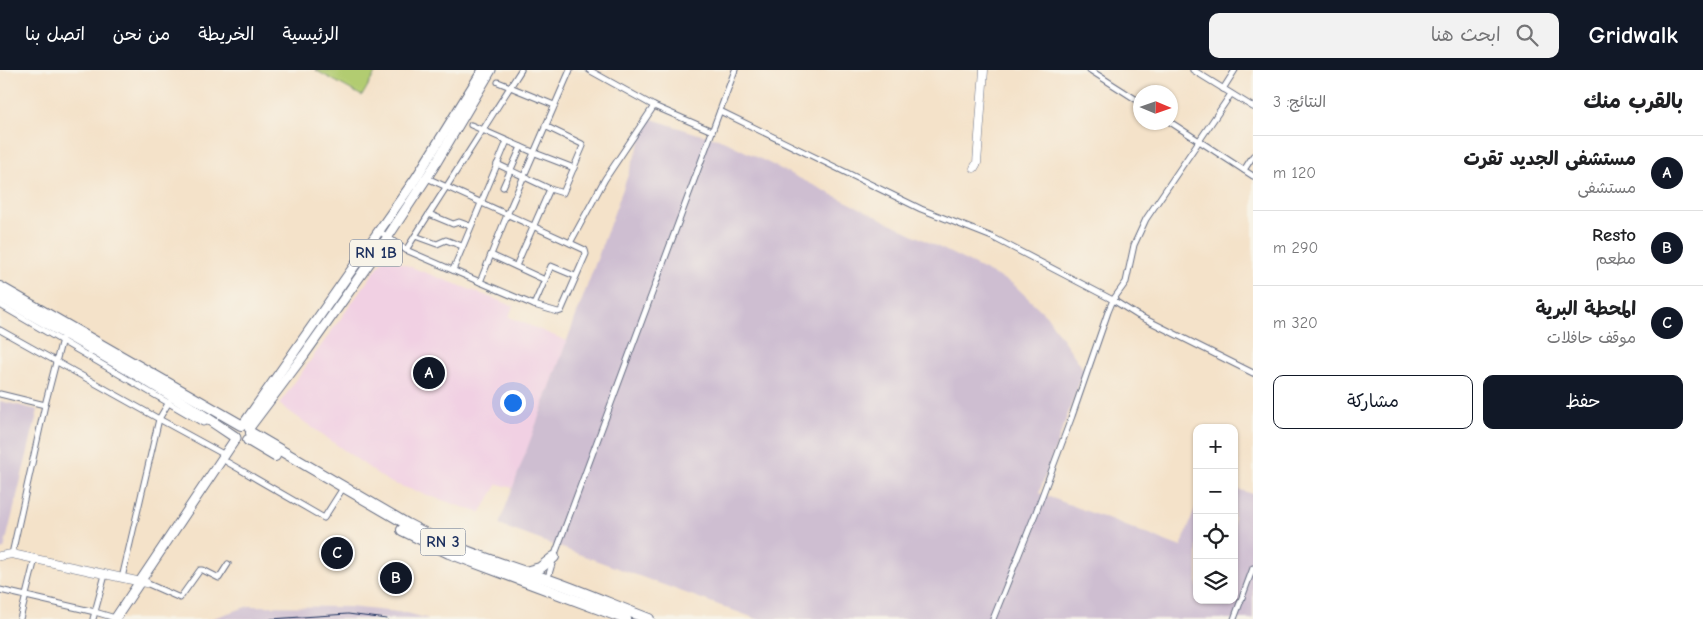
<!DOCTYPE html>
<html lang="ar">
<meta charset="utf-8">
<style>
body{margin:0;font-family:"Comic Neue","Playpen Sans Arabic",sans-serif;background:#f2f2f2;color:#202124;direction:rtl}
.controls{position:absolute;right:15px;bottom:15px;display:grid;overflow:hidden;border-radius:10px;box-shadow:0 1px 4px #0004}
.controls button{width:45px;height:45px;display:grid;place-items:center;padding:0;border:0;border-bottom:1px solid #e0e0e0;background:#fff;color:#202124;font:25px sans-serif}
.compass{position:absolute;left:1133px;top:15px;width:45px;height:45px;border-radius:50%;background:#fff;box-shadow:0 1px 4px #0004;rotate:92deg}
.you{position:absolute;left:512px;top:332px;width:18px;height:18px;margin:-12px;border:4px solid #fff;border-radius:50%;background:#1a73e8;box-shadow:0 0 0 8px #1a73e833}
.badge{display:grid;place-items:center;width:32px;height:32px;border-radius:50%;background:#111827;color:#fff;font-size:16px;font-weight:700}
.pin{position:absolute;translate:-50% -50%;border:2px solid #fff;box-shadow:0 1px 5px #0006}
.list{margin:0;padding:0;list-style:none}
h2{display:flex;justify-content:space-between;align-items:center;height:65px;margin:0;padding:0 20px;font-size:21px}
h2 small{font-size:16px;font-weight:400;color:#757577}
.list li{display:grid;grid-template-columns:32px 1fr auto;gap:15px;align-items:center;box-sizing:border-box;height:75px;padding:0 20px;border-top:1px solid #e0e0e0}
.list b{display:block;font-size:19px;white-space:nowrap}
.list p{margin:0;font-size:16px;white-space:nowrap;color:#757577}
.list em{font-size:16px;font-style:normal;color:#757577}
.actions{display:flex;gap:10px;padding:15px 20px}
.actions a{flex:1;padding:11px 0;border:1px solid #111827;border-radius:10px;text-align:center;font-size:18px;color:#111827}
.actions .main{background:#111827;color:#fff}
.icon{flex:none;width:28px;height:28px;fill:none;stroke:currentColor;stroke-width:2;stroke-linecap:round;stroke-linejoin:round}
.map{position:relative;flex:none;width:1253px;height:549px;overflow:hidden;direction:ltr}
header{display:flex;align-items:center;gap:30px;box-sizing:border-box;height:70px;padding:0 25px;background:#111827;color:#fff}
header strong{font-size:24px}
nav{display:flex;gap:28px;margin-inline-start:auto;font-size:18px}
.search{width:350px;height:45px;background:#f2f2f2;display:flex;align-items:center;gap:12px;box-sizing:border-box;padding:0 18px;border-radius:10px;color:#757577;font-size:19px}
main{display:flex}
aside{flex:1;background:#fff}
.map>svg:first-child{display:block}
</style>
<header>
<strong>Gridwalk</strong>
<div class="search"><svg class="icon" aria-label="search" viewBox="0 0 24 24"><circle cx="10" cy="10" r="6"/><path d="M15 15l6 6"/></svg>ابحث هنا</div>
<nav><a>الرئيسية</a><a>الخريطة</a><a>من نحن</a><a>اتصل بنا</a></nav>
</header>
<main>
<aside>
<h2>بالقرب منك<small>النتائج: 3</small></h2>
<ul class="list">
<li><span class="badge">A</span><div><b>مستشفى الجديد تقرت</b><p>مستشفى</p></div><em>120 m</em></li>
<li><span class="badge">B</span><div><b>Resto</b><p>مطعم</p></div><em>290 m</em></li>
<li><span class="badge">C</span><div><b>المحطة البرية</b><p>موقف حافلات</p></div><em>320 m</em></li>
</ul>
<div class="actions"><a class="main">حفظ</a><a>مشاركة</a></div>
</aside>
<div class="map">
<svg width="1253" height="549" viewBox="0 0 1253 549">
<rect width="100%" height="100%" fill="#f7f3e8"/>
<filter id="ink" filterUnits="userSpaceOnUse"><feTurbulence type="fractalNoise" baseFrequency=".02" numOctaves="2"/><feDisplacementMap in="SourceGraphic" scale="10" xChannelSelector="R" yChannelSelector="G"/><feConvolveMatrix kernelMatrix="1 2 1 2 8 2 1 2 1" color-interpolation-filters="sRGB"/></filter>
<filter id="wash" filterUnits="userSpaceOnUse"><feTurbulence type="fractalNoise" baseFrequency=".0096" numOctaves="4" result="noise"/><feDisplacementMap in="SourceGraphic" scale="20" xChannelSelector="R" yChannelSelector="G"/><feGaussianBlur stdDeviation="1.12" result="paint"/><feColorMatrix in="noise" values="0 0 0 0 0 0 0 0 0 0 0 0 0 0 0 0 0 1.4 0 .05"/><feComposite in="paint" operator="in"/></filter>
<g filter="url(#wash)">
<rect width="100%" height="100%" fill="#f4e2c9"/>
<!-- built -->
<polygon fill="#f1d0e3" points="385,187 513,236 509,247 567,271 513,418 498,414 480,443 389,412 279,334"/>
<!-- industrial -->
<g fill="#cebed1">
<polygon points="649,48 698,64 718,68 1013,214 1046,245 1084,300 1039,423 1181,477 1197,433 1197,530 1234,530 1234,418 1253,424 1253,549 757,549 499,455"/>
<polygon points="0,331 38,340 4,479 0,480"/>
<polygon points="249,536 349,537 407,543 429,549 210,549"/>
</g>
<!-- green -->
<polygon fill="#b2cc71" stroke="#667e68" points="315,0 377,0 362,26"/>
</g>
<g filter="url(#ink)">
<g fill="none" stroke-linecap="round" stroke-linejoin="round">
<defs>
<g id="street">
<polyline points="589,0 654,36 712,61"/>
<polyline points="1090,0 1140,32"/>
<polyline points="1193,0 1253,37"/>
<polyline points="498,12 554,35"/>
<polyline points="1223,19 1235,0"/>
<polyline points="720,41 921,139 992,167 1113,230 1137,245 1253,303"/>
<polyline points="1170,52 1253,106"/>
<polyline points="471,55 535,83 574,98"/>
<polyline points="497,94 550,119 563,123 583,76 582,74 545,56"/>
<polyline points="1244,100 1253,86"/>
<polyline points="427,108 570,173 605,109 654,36"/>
<polyline points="503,117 521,77"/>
<polyline points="429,144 453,154 459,152 470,156"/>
<polyline points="379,161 406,180 480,212 507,145 570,0"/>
<polyline points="415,166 437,174 446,170 462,176"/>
<polyline points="406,180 521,0"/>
<polyline points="491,185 545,210"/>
<polyline points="516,196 550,119"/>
<polyline points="453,200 507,71"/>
<polyline points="480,212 534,235 558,242 561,241 586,184 585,180 570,173"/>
<polyline points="0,235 203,353 210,351"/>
<polyline points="534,235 551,196 575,206"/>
<polyline points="0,260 159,349 122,508"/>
<polyline points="0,324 45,335"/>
<polyline points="169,332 159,349 225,385"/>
<polyline points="227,392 324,448 343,418"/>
<polyline points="12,484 45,335 62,269"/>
<polyline points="547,511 554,487 735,0"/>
<polyline points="146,513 180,528 200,500 203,500 219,508 228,494"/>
<polyline points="0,520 95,542 115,548"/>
<polyline points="20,549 35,489"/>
<polyline points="93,549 105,505"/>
<polyline points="993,549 1036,442 1072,346 1108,242 1113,230 1126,212 1134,175 1146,149 1231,24"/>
<polyline points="1234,549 1253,498"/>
</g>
<g id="secondary">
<polyline points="974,98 977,93 984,0"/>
<polyline points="0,486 12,484 146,513"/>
</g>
<g id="primary">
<polyline points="243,355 416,108 483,0"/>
<polyline points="249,358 304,285 387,168 433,98 491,0"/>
<polyline points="115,549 236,368"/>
</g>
<g id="highway">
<polyline points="0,217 241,355"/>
<path d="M0 227C79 272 160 315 235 367"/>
<path d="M251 363 407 454C451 478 499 493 546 509 581 521 615 536 649 549"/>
<polyline points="248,370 275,386"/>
<polyline points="402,460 449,483 626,549"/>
<polyline points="525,502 540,498 554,487"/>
</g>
</defs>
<!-- street casing -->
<use href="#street" stroke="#676e83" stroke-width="7"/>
<!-- secondary casing -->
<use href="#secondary" stroke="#676e83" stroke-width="9"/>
<!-- primary casing -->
<use href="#primary" stroke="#676e83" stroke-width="11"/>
<!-- highway casing -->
<use href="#highway" stroke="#676e83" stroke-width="12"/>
<!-- street -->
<use href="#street" stroke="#fff" stroke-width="5"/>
<!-- secondary -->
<use href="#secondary" stroke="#fff" stroke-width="8"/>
<!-- primary -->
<use href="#primary" stroke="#fff" stroke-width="9"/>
<!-- highway -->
<use href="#highway" stroke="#fff" stroke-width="10"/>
<!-- rail -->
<polyline stroke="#1b2f5e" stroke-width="1" points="271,549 348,544 387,549"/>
</g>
</g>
<g text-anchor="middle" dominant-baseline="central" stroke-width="4.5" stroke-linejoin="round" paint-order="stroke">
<!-- shield labels -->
<g fill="#f7f3e8" stroke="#5d6a87" stroke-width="1">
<rect x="350" y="169.5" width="52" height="27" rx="4"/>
<rect x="420.5" y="458.5" width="45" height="27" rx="4"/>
</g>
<g font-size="16" font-weight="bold" fill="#1b2f5e">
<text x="376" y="183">RN 1B</text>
<text x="443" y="472">RN 3</text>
</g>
</g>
</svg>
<div class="controls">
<button>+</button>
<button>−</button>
<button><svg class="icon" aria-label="locate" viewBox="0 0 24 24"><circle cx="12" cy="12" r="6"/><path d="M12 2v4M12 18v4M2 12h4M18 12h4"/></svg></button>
<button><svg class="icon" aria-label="layers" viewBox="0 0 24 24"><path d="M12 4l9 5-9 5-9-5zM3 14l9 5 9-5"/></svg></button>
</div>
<svg class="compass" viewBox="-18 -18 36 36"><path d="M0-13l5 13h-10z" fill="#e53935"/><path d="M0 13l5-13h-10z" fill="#757577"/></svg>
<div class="you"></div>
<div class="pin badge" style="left:429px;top:303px">A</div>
<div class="pin badge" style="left:396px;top:508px">B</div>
<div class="pin badge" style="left:337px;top:483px">C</div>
</div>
</main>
